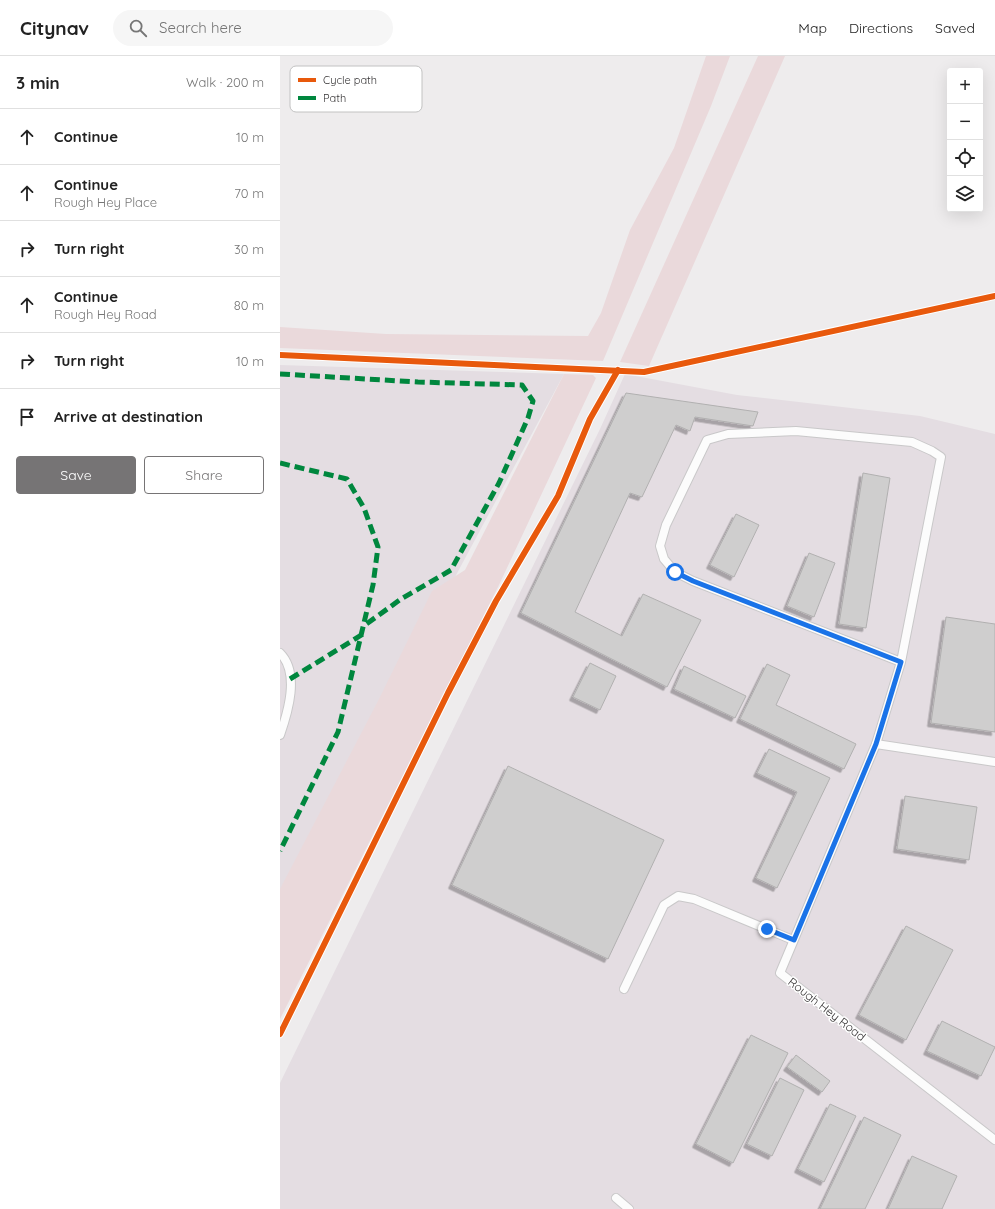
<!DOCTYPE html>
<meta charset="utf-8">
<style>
body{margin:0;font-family:Quicksand,sans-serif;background:#f6f6f6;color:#222}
.controls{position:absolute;right:12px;top:12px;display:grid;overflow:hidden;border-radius:4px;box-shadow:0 4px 16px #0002}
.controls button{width:36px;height:36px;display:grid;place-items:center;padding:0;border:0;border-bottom:1px solid #e0e0e0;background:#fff;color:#222;font:20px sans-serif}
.stop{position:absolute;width:12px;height:12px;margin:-9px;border:3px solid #1a73e8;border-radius:50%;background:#fff}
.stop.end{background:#1a73e8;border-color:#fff;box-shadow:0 1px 4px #0008}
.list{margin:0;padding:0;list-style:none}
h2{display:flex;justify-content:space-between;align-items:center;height:52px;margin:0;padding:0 16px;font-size:17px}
h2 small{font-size:13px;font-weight:400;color:#767676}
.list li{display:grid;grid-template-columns:26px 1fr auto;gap:12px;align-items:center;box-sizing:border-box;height:56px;padding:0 16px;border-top:1px solid #e0e0e0}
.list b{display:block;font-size:15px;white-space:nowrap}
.list p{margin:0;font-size:13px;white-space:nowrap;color:#767676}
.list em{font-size:13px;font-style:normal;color:#767676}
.actions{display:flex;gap:8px;padding:12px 16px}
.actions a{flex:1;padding:9px 0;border:1px solid #767475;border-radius:4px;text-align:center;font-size:14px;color:#767475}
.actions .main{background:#767475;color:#fff}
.icon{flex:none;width:22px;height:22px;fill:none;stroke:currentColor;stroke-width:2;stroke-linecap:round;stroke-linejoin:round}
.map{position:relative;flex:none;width:715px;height:1153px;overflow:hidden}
header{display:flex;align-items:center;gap:24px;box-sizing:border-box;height:56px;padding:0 20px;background:#fff;border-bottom:1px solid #e0e0e0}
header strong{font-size:19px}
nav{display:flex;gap:22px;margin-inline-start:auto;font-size:14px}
.search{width:280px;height:36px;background:#f6f6f6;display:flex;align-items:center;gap:10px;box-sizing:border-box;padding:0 14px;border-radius:22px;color:#767676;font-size:15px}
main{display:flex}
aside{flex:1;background:#fff}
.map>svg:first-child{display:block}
</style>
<header>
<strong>Citynav</strong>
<div class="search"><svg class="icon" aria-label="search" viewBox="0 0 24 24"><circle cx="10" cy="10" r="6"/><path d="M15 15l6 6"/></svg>Search here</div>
<nav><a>Map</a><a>Directions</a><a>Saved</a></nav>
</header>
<main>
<aside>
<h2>3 min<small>Walk · 200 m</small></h2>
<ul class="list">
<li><svg class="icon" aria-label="ahead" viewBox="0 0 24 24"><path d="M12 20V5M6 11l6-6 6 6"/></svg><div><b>Continue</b></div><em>10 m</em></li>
<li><svg class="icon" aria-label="ahead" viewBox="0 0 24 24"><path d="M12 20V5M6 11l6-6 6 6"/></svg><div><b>Continue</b><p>Rough Hey Place</p></div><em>70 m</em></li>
<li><svg class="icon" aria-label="right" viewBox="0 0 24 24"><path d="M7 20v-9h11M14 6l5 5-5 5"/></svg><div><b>Turn right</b></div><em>30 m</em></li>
<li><svg class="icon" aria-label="ahead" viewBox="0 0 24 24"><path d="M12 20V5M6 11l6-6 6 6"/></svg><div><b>Continue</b><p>Rough Hey Road</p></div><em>80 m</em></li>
<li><svg class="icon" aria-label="right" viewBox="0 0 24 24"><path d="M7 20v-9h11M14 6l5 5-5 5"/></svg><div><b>Turn right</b></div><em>10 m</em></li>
<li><svg class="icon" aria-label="arrive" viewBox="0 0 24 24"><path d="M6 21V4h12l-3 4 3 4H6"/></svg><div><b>Arrive at destination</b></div></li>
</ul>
<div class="actions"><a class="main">Save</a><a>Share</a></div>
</aside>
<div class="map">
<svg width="715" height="1153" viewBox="0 0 715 1153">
<defs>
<filter id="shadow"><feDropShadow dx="-3.5" dy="3.5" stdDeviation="0" flood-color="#0004"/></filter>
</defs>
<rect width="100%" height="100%" fill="#eeeced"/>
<!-- built -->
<g fill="#e4dde2">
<polygon points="0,309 284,318 0,847"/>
<polygon points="345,318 457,339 640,360 715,378 715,1153 0,1153 0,1027 320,373"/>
</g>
<!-- green -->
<g fill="#ead9db">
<polygon points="426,0 450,0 431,50 323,305 0,292 0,271 106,278 308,280 321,257 350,174 394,92"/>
<polygon points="478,0 505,0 369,310 340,306"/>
<polygon points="284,318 313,319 316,322 218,531 0,963 0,833 99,643 152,535 185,514"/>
</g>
<!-- building -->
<g fill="#cfcece" stroke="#b1b0b0" filter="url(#shadow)">
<polygon points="346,337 478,356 473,370 415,361 410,375 396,369 362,441 350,437 295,556 342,580 363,538 421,564 387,631 241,557"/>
<polygon points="583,417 610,422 586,572 559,568"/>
<polygon points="456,458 479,469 454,521 430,509"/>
<polygon points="529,497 555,507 534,561 507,550"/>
<polygon points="666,561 715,568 715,676 651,667"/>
<polygon points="310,607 336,620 320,654 293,641"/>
<polygon points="487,608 510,619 496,649 576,688 564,713 460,663"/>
<polygon points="404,610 466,640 455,662 394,633"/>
<polygon points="489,693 550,722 497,832 476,822 517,736 477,717"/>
<polygon points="228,710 384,784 328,903 172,829"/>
<polygon points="625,740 697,751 689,804 617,793"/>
<polygon points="626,870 673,894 626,984 579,959"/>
<polygon points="662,965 715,991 701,1020 647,995"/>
<polygon points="471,979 508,997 453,1107 416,1088"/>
<polygon points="516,999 550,1025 542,1036 507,1011"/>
<polygon points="500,1022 524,1034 492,1100 467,1088"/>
<polygon points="550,1048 576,1060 544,1126 518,1113"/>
<polygon points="584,1061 621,1079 585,1153 540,1153"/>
<polygon points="632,1100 677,1120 662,1153 608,1153"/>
</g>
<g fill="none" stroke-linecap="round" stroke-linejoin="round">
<defs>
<g id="lane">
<path d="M0 597C20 617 8 656 0 679"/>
<polyline points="596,688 621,606 661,401 652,395 632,386 516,375 448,378 427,384 386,469 380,490 384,503 395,516 413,525 621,606"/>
<polyline points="715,706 596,688 500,917 715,1084"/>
<polyline points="344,933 384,849 398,840 414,843 513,884"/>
<polyline points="336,1142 349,1153"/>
</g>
</defs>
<!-- lane casing -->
<use href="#lane" stroke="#c9c8c9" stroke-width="10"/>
<!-- lane -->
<use href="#lane" stroke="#fcfcfc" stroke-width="8"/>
<!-- quiet -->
<g stroke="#00873e" stroke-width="5" stroke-dasharray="10 5" stroke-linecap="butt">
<polyline points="0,318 138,326 242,329 253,345 248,362 219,427 171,514 121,543 85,569"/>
<polyline points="0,407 67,423 84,452 98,491 93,529 58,676 0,795"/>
<polyline points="10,623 83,578"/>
</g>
<defs>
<g id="cycleway">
<polyline points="0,299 364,316 715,240"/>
<polyline points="0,978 168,637 216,545 278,440 310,363 338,314"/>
</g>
</defs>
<!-- cycleway casing -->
<use href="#cycleway" stroke="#fff" stroke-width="8"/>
<!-- cycleway -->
<use href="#cycleway" stroke="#e8590c" stroke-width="6"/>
</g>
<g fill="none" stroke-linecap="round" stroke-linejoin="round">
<!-- route -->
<polyline stroke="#1a73e8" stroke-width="5" points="395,516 413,525 621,606 596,688 514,884 487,873"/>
</g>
<g text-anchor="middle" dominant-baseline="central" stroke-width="3" stroke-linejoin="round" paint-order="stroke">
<!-- street labels -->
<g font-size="12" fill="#353334" stroke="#fff">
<text transform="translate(547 953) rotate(38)">Rough Hey Road</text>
</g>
</g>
<!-- legend -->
<rect x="10" y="10" width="132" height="46" rx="6" fill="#fff" stroke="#c2c2c2" stroke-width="1"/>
<rect x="18" y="22" width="18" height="4" fill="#e8590c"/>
<rect x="18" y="40" width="18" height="4" fill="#00873e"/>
<g font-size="11" fill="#353334">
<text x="43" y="28">Cycle path</text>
<text x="43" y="46">Path</text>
</g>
</svg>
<div class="controls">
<button>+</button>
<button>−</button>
<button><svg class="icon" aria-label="locate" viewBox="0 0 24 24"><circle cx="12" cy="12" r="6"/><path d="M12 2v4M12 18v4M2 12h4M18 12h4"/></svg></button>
<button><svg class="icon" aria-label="layers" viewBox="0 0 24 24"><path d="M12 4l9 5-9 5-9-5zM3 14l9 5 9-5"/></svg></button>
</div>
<div class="stop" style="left:395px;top:516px"></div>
<div class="stop end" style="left:487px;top:873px"></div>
</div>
</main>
